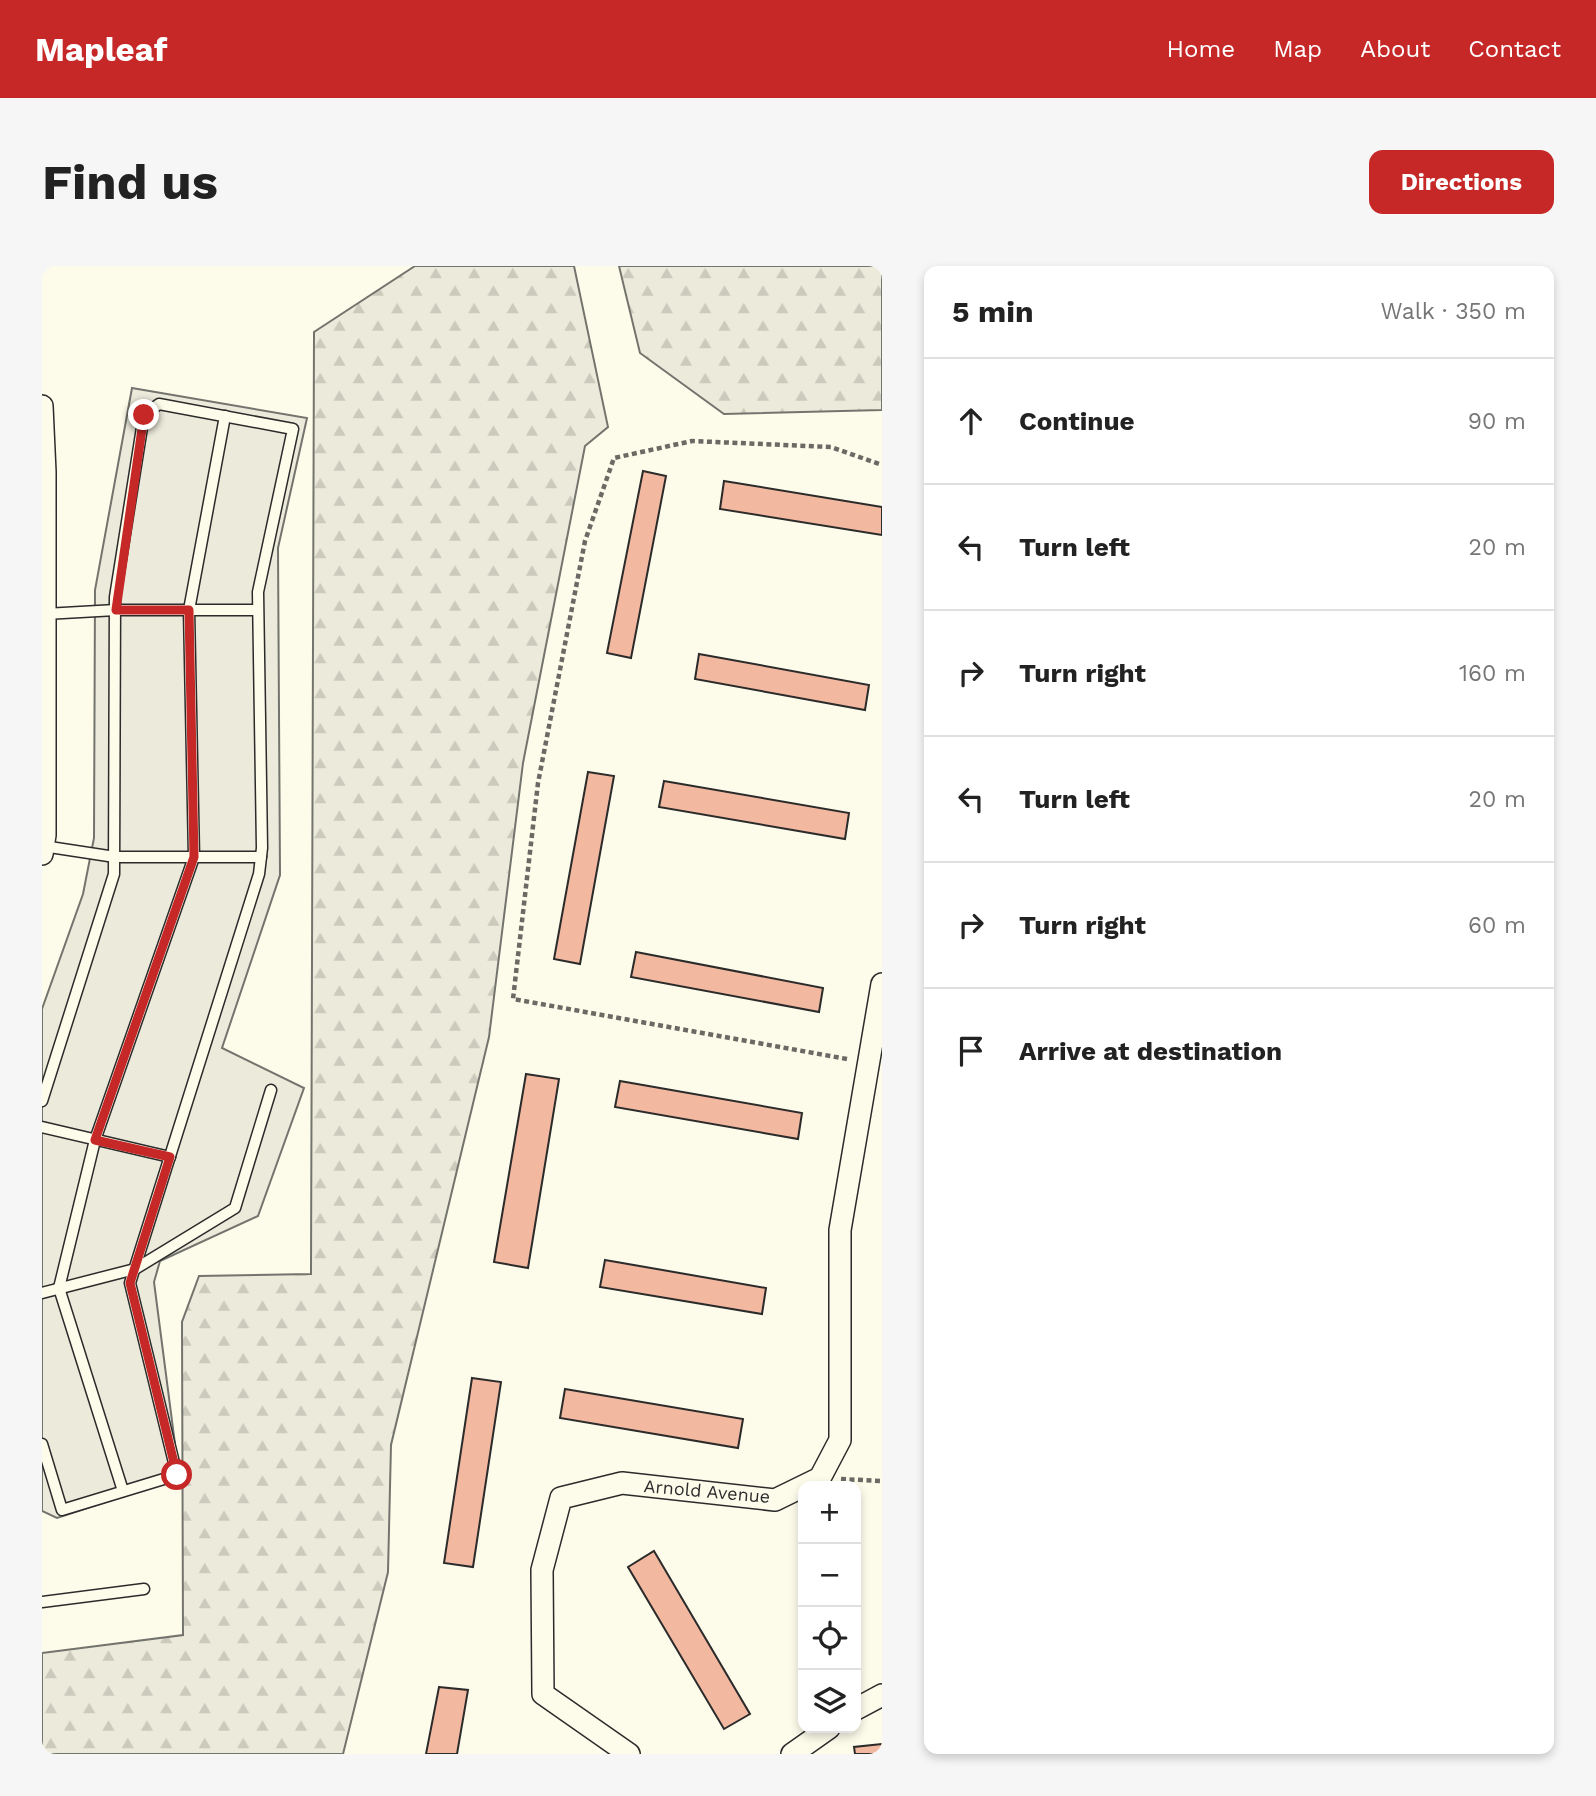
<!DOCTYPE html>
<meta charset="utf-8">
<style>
body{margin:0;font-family:"Work Sans",sans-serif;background:#f6f6f6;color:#222}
.controls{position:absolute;right:21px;bottom:21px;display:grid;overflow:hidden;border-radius:14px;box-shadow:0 4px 10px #0003}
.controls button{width:63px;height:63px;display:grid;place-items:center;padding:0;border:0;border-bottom:2px solid #e0e0e0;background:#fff;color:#222;font:35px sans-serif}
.stop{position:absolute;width:21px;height:21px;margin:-16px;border:5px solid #c62828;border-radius:50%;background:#fff}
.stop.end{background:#c62828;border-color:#fff;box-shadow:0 2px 7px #0008}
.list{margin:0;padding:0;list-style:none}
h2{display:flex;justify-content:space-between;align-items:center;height:91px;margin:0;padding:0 28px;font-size:30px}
h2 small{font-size:23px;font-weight:400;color:#767676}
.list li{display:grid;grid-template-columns:46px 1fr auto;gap:21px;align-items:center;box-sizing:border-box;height:126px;padding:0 28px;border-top:2px solid #e0e0e0}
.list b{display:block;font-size:26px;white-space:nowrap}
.list em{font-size:23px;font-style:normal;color:#767676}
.icon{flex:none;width:38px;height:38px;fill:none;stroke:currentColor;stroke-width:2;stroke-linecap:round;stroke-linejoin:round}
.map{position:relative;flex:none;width:840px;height:1488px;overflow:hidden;border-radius:14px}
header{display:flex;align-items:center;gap:42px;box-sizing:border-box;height:98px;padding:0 35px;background:#c62828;color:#fff}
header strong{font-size:33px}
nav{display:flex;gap:38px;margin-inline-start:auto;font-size:24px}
.intro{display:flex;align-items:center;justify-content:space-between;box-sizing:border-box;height:168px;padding:0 42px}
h1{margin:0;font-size:49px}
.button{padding:18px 32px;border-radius:14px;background:#c62828;color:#fff;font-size:24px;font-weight:700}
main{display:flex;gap:42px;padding:0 42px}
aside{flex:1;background:#fff;border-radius:14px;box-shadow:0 4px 10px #0003}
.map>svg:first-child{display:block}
</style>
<header>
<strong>Mapleaf</strong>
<nav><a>Home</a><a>Map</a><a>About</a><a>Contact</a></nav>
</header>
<div class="intro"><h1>Find us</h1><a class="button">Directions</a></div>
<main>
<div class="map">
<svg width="840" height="1488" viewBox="0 0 840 1488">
<defs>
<pattern id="forest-firs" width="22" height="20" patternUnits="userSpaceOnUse" patternTransform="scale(1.75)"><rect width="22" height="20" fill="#ecebdb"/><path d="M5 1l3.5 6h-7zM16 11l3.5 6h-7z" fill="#cbcabc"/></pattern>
</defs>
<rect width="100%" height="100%" fill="#fdfbea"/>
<!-- forest -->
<g fill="url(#forest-firs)" stroke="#74746e" stroke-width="2">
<polygon points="373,0 532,0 566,161 543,180 481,497 447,771 349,1179 346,1306 301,1488 0,1488 0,1387 141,1369 140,1056 157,1010 269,1008 272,66"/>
<polygon points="577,0 840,0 840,144 682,148 598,87"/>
</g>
<!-- parking -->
<polygon fill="#eceadb" stroke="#74746e" stroke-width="2" points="90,122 265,152 236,282 238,609 180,782 262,822 216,950 118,995 112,1016 133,1178 129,1215 15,1252 0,1245 0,743 41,628 52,572 53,324"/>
<!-- building -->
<g fill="#f2b8a0" stroke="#2b2b2b" stroke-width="2">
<polygon points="601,205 624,210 589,392 565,387"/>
<polygon points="682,215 840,241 840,269 678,243"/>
<polygon points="657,388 827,419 823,444 653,413"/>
<polygon points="546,506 572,510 538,698 512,693"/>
<polygon points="622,515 807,547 803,573 617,541"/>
<polygon points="594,686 781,722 777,746 589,711"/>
<polygon points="484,808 517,813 486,1002 452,996"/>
<polygon points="578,815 760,847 756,873 573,841"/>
<polygon points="563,994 724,1022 720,1048 558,1021"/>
<polygon points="430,1112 459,1116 431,1301 402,1297"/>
<polygon points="523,1123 701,1153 696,1182 518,1152"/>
<polygon points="612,1285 708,1448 682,1463 586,1301"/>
<polygon points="397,1421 426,1424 415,1488 384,1488"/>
<polygon points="840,1478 840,1488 813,1488 812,1481"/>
</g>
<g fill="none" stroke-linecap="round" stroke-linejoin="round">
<defs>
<g id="service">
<polyline points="3,348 74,344 215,344"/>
<polyline points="1,580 73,591 219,591"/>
<polyline points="0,835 72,608 73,331 102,149 117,138 251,163 216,326 220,582 217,608 88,1017 135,1209 20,1244 0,1178"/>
<polyline points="0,861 128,891"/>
<polyline points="0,1027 93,1003 193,942 229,824"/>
<polyline points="81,1225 17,1022 53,874 152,591 147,344 183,150"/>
<polyline points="0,1336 102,1323"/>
</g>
<g id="minor">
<polyline points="0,140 3,206 3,569 0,588"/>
<polyline points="814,1443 840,1429"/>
<polyline points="587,1488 501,1428 500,1304 519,1232 580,1217 733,1234 778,1212 798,1174 798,964 840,718"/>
<polyline points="750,1488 787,1462"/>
</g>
</defs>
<!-- service casing -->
<use href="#service" stroke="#2b2b2b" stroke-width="13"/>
<!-- minor casing -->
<use href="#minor" stroke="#2b2b2b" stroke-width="24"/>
<!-- path -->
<g stroke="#6a6964" stroke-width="4.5" stroke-dasharray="5 3.5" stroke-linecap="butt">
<polyline points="805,793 471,733 496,517 543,275 572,192 650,175 789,181 840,199"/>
<polyline points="799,1213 840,1215"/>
</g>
<!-- service -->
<use href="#service" stroke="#fdfbea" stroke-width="10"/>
<!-- minor -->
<use href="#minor" stroke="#fdfbea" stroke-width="21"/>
</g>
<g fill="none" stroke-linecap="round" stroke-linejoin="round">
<!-- route -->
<polyline stroke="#c62828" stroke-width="9" points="102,149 74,344 147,344 152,591 53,874 128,891 88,1017 135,1209"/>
</g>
<g text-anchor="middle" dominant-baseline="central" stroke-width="5" stroke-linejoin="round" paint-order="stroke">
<!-- street labels -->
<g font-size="18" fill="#2b2b2b" stroke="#fdfbea">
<text transform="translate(665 1225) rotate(5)">Arnold Avenue</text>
</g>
</g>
</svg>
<div class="controls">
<button>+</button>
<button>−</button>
<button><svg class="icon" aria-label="locate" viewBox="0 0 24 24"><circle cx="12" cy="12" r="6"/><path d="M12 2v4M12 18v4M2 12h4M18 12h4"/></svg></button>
<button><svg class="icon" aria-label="layers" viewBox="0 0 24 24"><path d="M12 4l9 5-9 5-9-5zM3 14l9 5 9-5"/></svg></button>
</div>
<div class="stop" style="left:135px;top:1209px"></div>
<div class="stop end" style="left:102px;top:149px"></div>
</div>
<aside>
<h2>5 min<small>Walk · 350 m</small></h2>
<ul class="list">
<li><svg class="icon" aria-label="ahead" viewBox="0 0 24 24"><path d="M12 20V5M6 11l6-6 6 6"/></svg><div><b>Continue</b></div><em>90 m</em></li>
<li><svg class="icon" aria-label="left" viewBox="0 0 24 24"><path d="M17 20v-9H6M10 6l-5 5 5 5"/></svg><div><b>Turn left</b></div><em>20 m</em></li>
<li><svg class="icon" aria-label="right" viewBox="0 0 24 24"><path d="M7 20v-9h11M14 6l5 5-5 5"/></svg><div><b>Turn right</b></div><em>160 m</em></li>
<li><svg class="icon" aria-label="left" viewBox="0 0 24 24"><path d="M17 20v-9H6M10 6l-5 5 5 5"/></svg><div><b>Turn left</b></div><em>20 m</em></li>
<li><svg class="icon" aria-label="right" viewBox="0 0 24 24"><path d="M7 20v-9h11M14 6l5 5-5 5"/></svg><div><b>Turn right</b></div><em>60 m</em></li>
<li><svg class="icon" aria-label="arrive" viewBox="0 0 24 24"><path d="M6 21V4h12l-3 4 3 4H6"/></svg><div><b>Arrive at destination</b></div></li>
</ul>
</aside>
</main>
